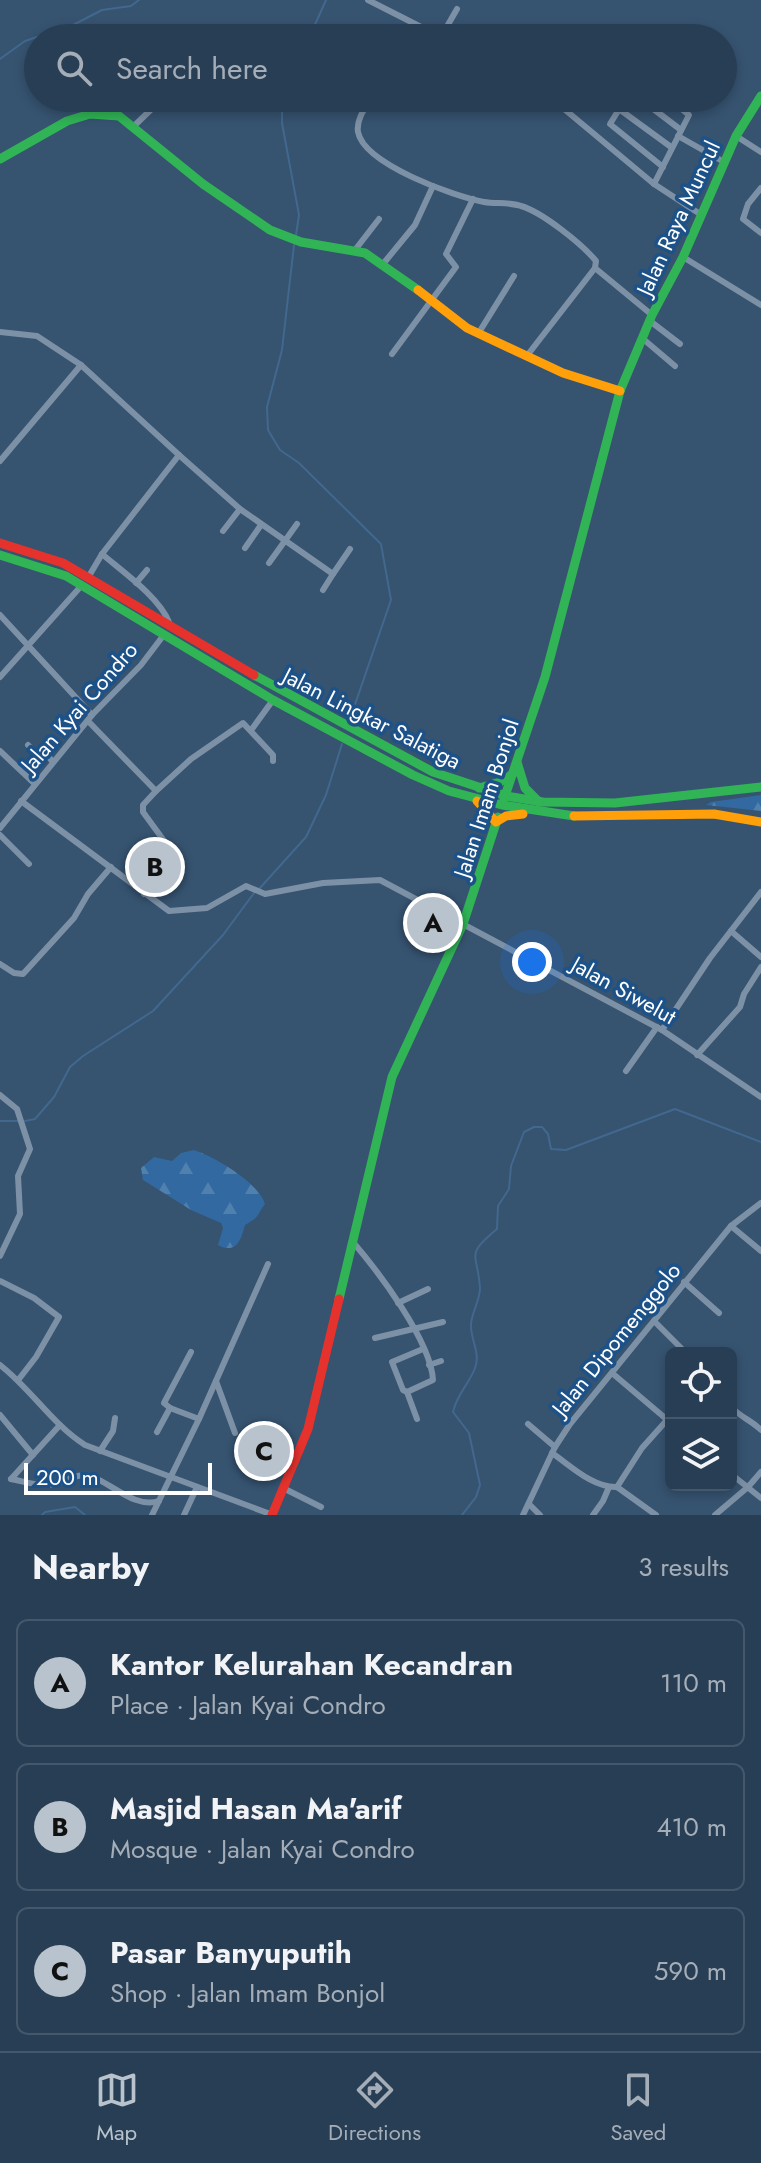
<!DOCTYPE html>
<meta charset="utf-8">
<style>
body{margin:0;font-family:Jost,sans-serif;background:#34495e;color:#f1f3f6}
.controls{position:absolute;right:24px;bottom:24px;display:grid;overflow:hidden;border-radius:12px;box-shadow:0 4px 12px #0003}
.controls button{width:72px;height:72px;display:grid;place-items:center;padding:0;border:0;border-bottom:2px solid #44576b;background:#283e54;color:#f1f3f6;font:40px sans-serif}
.scale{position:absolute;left:24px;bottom:20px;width:188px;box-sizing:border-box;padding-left:8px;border:4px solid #fff;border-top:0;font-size:22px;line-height:28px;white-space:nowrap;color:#fff;-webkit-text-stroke:6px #1d5289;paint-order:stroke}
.you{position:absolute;left:532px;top:962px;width:28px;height:28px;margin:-20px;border:6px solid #fff;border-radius:50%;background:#1a73e8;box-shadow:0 0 0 12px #1a73e833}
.badge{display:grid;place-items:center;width:52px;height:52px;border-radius:50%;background:#b9c3cd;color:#111;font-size:26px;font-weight:700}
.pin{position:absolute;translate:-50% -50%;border:4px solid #fff;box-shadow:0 2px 8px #0006}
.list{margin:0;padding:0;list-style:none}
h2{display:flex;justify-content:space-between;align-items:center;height:104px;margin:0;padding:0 32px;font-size:34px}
h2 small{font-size:26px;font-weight:400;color:#a5aeb8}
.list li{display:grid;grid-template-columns:52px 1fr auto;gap:24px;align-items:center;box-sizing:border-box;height:128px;margin:0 16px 16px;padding:0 16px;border:2px solid #44576b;border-radius:12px}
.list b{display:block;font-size:30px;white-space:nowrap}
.list p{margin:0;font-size:26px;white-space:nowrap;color:#a5aeb8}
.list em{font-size:26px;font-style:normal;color:#a5aeb8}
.icon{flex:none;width:44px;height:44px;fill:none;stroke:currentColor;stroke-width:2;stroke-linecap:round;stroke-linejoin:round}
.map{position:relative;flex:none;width:761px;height:1515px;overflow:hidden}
.search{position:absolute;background:#283e54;box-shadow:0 4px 12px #0003;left:24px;right:24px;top:24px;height:88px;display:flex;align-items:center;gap:20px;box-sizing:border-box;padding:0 28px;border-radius:44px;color:#a5aeb8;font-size:30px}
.sheet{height:536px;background:#283e54}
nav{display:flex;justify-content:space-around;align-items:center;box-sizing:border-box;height:112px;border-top:2px solid #44576b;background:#283e54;font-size:22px;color:#a5aeb8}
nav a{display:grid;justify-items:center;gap:4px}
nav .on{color:#b9c3cd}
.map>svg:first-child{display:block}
</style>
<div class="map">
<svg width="761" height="1515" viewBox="0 0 761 1515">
<defs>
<pattern id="forest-firs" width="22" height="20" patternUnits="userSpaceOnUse" patternTransform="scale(2)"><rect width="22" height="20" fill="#3169a0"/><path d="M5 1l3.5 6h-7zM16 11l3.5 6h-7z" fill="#5080ae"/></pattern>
</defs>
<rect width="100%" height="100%" fill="#365370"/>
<!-- forest -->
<g fill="url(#forest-firs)">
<polygon points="761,795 761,811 706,805 711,802"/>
<path d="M194 1150C215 1157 258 1182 265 1204 255 1218 260 1216 245 1225 241 1239 237 1255 218 1245L223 1228 221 1223 191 1210 143 1180 141 1168 154 1157 172 1161 181 1153Z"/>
</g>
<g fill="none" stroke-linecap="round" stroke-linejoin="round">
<!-- stream -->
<g stroke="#42688f" stroke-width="2">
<polyline points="309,38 326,0"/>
<polyline points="0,59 25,41 73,25 102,10 131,6 139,0"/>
<polyline points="282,98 282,123 299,215 296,235"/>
<polyline points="294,245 282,350 267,407 268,430 280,450 299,463 381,544 391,600 350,719"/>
<polyline points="259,889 306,837 326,795 342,744"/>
<polyline points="0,1121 19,1121"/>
<polyline points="25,1121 35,1119 54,1097 70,1067 83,1056 153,1011 223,935 254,893"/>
<polyline points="42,1515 45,1512 75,1507 85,1515"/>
<path d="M462 1515 476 1497 480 1485 469 1433 453 1412C457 1394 469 1384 475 1368 481 1353 470 1339 471 1324 472 1312 480 1300 480 1288 478 1253 464 1256 497 1229L498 1206 509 1189 511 1166 524 1132 534 1127H542L548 1134 551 1149 566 1150 675 1109 761 1142"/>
</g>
<!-- street -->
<g stroke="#7d91a6" stroke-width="6">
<polyline points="368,0 429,31 442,28 460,38"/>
<polyline points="445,30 457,9"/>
<polyline points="411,38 418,26"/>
<polyline points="528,38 534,29"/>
<path d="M371 98C365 108 356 120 358 132 364 164 455 197 484 202 496 204 510 202 521 206 542 212 582 244 596 261L595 268 652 315"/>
<polyline points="551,98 654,184 700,214"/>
<polyline points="626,98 610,124 663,167"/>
<polyline points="639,98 681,130"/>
<polyline points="619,109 671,147"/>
<polyline points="134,126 163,98"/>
<polyline points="678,136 724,162"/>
<polyline points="736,136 761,152"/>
<polyline points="654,184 689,115 668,98"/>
<polyline points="761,188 748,204 743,219 761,233"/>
<polyline points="355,250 379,219"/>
<polyline points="683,257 761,305"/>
<polyline points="383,264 415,225 433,186"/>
<polyline points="650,321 680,344"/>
<polyline points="0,332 37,336 81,365 0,461"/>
<polyline points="478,334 514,276"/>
<polyline points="642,338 675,366"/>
<polyline points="392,354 456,267 446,254 473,199"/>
<polyline points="526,357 595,268"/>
<polyline points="81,365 179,455 102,554 89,576"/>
<polyline points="179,455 240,509 333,574 350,549"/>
<polyline points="223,531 240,509"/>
<polyline points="245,548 261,525"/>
<path d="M102 554C123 572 159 597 169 622"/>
<polyline points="269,563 297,524"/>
<polyline points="136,583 147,570"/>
<polyline points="323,590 333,574"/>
<polyline points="0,615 92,715"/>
<polyline points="0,677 82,585"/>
<path d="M88 721 156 791 143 805V812L170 849C172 868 159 882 144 894"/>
<polyline points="252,729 273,700"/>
<polyline points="28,745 39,756 46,754 53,762"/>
<polyline points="0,751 35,784"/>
<polyline points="156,791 191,759 243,723 273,755 273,761"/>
<polyline points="21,801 169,911 207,908 246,886 265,894 323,883 380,880 662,1030 761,1097"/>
<polyline points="0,828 92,715 141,665 163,636"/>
<polyline points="0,835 29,864"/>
<polyline points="731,931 761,957"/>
<polyline points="0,964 14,973 23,974 74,918 88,894 111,867"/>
<polyline points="662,1030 710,958 761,892"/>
<polyline points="697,1055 740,1007 744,994 761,967"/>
<polyline points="626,1071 657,1027"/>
<polyline points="0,1095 17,1109 30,1149 18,1176 20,1214 0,1256"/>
<polyline points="731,1226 761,1251"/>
<path d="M352 1241C378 1271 431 1341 433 1380L407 1392"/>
<polyline points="0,1281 34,1298 59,1317 36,1357 19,1379"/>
<polyline points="684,1282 719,1313"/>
<polyline points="398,1303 428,1289"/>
<polyline points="654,1321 686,1353"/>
<polyline points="375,1338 443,1322"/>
<polyline points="191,1352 164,1403 170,1408 199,1419"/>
<path d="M0 1365C31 1389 52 1424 85 1445L273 1515"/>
<polyline points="429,1365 441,1361"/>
<polyline points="612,1373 671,1423"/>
<polyline points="216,1381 235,1433"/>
<path d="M731 1407C743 1419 751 1420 761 1430"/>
<polyline points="0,1415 33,1455"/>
<polyline points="417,1419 407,1392 403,1390 392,1362 423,1349"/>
<polyline points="528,1424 555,1447"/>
<polyline points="157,1432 170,1408"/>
<polyline points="100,1451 113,1431 115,1418"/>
<path d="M552 1453C571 1466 593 1488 617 1487L656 1515"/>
<polyline points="731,1474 761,1498"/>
<path d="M11 1479C23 1481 36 1486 48 1485 62 1484 76 1472 90 1476 112 1483 134 1509 159 1501"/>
<polyline points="11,1479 60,1425"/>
<polyline points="617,1487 642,1448 667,1420"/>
<polyline points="285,1489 321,1507"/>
<polyline points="529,1504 540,1515"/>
<polyline points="152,1515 199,1419 268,1264"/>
<polyline points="184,1515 197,1487"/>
<polyline points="523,1515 555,1447 570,1424 731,1226 761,1203"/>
<polyline points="593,1515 603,1501 609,1487"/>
<polyline points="715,1515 748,1487 761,1472"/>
</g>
<!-- fast -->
<g stroke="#30b455" stroke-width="9">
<polyline points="0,159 67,121 90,114 119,116 203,184 270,230 301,242 365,253 418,290"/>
<polyline points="0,555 66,576 273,700 413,775 449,791 502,805 574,816"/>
<polyline points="254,675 433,772 506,796 543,802 615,803 761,787"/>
<polyline points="517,762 525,788 539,802"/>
<polyline points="479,788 500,782 513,774"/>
<polyline points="504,799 545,677 620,391 652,315 683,257 736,136 761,96"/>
<polyline points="339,1299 392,1077 463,924 498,817"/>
</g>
<!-- slow -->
<g stroke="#ff9f0a" stroke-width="9">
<polyline points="418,290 467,328 563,373 620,391"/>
<polyline points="477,801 496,822 506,816 523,814"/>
<polyline points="574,816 714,814 761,822"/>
</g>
<!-- jam -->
<g stroke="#e5322d" stroke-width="9">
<polyline points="0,543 63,563 254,675"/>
<polyline points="272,1515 308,1429 339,1299"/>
</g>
</g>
<g text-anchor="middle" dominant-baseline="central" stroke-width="7" stroke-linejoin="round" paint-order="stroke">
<!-- street labels -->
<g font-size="22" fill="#fff" stroke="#1d5289">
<text transform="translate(678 218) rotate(-65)">Jalan Raya Muncul</text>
<text transform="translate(79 707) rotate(-49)">Jalan Kyai Condro</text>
<text transform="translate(372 718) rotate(27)">Jalan Lingkar Salatiga</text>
<text transform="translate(486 798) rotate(-72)">Jalan Imam Bonjol</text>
<text transform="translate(624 990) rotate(29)">Jalan Siwelut</text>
<text transform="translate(616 1339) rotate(-51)">Jalan Dipomenggolo</text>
</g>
</g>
</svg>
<div class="controls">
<button><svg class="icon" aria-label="locate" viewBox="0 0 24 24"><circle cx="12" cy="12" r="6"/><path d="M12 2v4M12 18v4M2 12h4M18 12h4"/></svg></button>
<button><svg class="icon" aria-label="layers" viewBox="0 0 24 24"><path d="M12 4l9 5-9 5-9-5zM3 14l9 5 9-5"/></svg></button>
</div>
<div class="scale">200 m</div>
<div class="you"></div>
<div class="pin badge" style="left:433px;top:923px">A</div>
<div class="pin badge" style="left:155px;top:867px">B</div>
<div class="pin badge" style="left:264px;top:1451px">C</div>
<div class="search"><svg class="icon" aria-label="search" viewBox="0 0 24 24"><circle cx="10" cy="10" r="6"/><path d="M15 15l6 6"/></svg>Search here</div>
</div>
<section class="sheet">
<h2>Nearby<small>3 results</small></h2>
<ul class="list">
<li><span class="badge">A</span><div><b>Kantor Kelurahan Kecandran</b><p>Place · Jalan Kyai Condro</p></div><em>110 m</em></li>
<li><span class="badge">B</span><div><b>Masjid Hasan Ma'arif</b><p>Mosque · Jalan Kyai Condro</p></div><em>410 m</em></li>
<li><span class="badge">C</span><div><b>Pasar Banyuputih</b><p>Shop · Jalan Imam Bonjol</p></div><em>590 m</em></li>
</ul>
</section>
<nav>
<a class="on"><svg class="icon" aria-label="map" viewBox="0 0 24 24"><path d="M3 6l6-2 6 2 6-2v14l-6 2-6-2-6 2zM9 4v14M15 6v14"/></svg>Map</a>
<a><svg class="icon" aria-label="directions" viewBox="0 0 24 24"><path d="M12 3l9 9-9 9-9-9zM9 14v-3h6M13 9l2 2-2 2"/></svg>Directions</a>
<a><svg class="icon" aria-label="saved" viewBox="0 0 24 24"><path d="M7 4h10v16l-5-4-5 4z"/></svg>Saved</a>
</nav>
